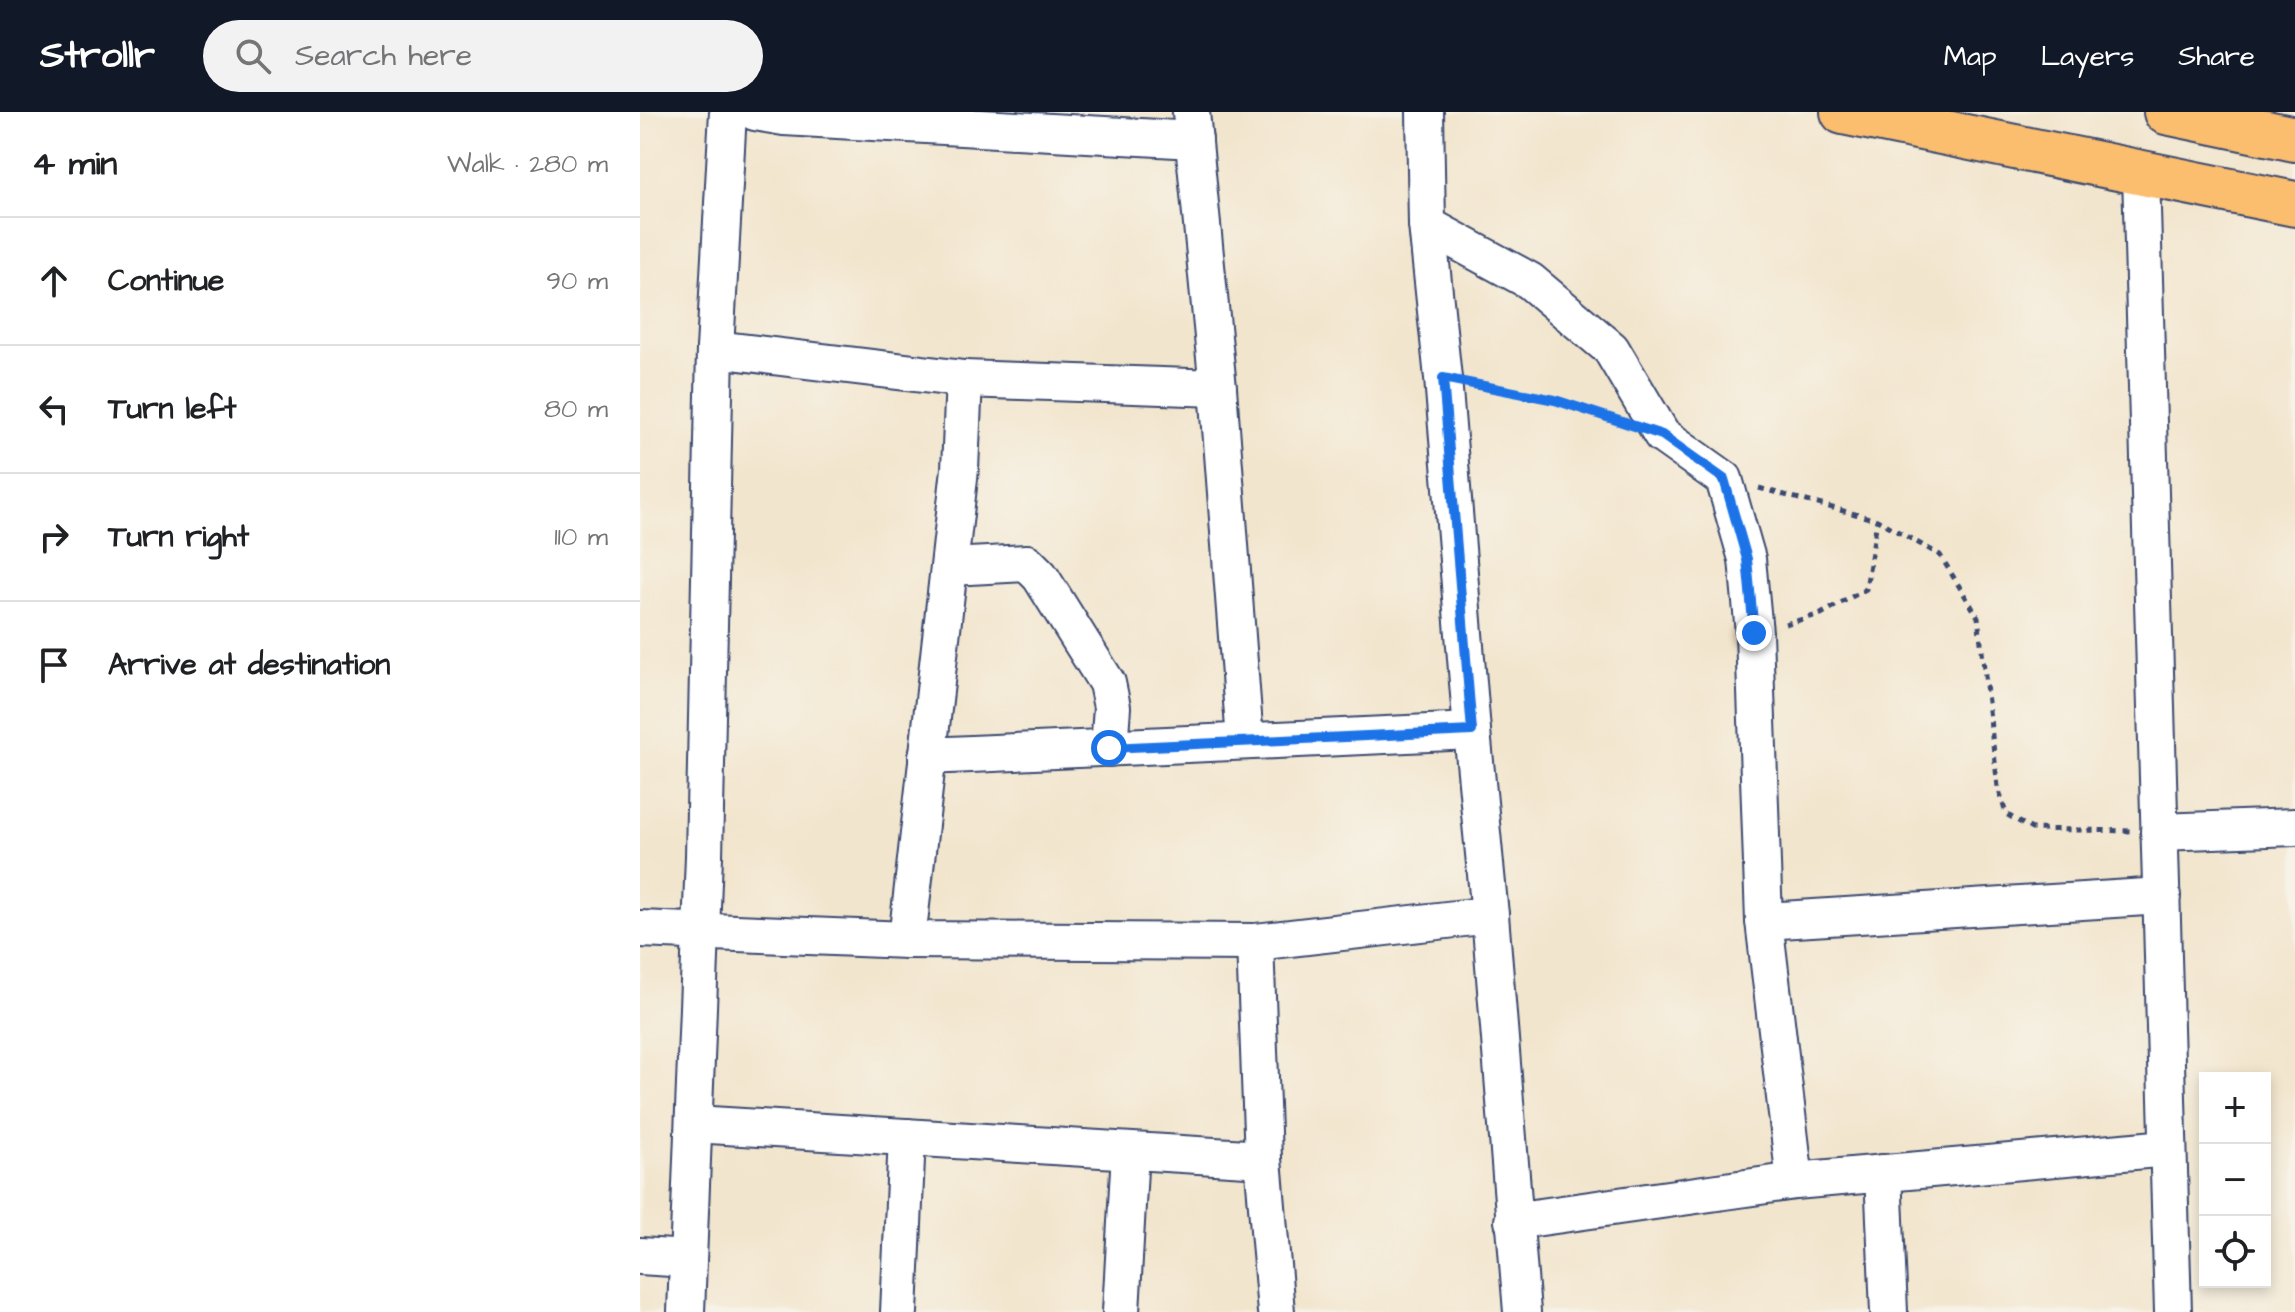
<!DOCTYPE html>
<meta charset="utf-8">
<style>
body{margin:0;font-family:"Architects Daughter",sans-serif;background:#f2f2f2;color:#202124}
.controls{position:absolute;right:24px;bottom:24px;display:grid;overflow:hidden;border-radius:0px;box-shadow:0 4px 12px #0003}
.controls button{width:72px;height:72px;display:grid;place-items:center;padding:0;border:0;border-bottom:2px solid #e0e0e0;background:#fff;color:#202124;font:40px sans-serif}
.stop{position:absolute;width:24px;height:24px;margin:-18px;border:6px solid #1a73e8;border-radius:50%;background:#fff}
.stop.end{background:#1a73e8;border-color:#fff;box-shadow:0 2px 8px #0008}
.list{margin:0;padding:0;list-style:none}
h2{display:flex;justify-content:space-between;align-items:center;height:104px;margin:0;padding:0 32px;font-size:34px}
h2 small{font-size:26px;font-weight:400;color:#757577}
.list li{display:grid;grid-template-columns:52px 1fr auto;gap:24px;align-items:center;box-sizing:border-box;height:128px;padding:0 32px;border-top:2px solid #e0e0e0}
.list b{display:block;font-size:30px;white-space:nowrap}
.list em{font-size:26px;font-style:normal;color:#757577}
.icon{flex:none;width:44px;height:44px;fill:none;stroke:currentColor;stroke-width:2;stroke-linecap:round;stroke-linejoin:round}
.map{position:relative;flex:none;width:1655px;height:1200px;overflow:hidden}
header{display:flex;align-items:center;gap:48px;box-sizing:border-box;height:112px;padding:0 40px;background:#111827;color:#fff}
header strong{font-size:38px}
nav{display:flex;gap:44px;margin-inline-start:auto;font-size:28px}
.search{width:560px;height:72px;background:#f2f2f2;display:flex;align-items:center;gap:20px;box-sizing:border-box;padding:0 28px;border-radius:44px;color:#757577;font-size:30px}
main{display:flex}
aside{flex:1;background:#fff}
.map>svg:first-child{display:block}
</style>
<header>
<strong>Strollr</strong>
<div class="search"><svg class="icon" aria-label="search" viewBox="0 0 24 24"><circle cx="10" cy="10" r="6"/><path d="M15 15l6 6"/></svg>Search here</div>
<nav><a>Map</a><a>Layers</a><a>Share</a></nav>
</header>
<main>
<aside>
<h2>4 min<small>Walk · 280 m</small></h2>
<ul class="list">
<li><svg class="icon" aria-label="ahead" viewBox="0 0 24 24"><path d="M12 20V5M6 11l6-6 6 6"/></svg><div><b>Continue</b></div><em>90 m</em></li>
<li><svg class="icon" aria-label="left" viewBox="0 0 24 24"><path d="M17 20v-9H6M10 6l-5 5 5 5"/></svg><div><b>Turn left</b></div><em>80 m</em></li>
<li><svg class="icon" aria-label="right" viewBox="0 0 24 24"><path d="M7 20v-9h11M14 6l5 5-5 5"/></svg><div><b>Turn right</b></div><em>110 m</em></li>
<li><svg class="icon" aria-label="arrive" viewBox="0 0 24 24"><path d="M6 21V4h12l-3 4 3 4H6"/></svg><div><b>Arrive at destination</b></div></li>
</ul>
</aside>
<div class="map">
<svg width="1655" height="1200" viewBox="0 0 1655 1200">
<rect width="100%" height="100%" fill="#f7f3e8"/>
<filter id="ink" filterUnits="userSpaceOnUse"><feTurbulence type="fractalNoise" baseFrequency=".0125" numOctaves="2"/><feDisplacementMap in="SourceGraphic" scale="16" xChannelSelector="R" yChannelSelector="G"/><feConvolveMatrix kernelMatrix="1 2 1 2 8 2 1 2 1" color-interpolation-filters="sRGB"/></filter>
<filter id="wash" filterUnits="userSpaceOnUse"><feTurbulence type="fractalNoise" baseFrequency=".006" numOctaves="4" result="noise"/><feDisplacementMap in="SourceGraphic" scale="32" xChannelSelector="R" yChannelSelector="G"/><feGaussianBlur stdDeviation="1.8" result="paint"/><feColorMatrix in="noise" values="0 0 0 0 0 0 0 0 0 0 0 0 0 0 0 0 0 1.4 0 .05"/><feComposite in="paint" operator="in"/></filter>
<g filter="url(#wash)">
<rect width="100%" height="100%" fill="#f2e5cd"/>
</g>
<g filter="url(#ink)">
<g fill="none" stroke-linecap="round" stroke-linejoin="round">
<defs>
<g id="minor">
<polyline points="115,0 144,5 554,28"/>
<polyline points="551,0 578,276 605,629"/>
<polyline points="785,0 787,113 803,266 832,619 850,803 882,1200"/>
<polyline points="1501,61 1533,1200"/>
<polyline points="787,113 890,169 971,237 1022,323 1084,367 1107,447 1114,521 1124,809 1155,1069"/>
<polyline points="75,237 324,267 578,276"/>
<polyline points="310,455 387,451 400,464 467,571 472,595 469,636"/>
<polyline points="287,644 832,619"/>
<polyline points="1519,720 1655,715"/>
<polyline points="1124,809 1522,784"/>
<polyline points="0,817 267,828 615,830 850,803"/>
<polyline points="267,828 320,357 324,267"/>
<polyline points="615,830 623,1047 636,1200"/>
<polyline points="54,1012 623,1047"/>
<polyline points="1243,1061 1249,1200"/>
<polyline points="873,1109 1155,1069 1528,1036"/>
<polyline points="0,1144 48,1147"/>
<polyline points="46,1200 64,744 75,237 88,0"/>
<polyline points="259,1200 267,1025"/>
<polyline points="481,1200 490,1039"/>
</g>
<g id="major">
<polyline points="1203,0 1655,92"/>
<polyline points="1526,0 1655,27"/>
</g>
</defs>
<!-- minor casing -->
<use href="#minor" stroke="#3b4a6f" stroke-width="40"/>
<!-- major casing -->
<use href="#major" stroke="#3b4a6f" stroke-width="48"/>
<!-- path -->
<g stroke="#3b4a6f" stroke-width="5" stroke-dasharray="6 6" stroke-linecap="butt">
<polyline points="834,272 915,288 975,308"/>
<polyline points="1119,376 1237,408 1300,443 1338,505 1358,675 1366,702 1392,717 1490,719"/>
<polyline points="1145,512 1181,502 1226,477 1237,408"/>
</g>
<!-- minor -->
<use href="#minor" stroke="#fff" stroke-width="36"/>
<!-- major -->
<use href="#major" stroke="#fbbd6e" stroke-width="44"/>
</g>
</g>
<g fill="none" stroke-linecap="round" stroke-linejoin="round" filter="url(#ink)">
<!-- route -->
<polyline stroke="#1a73e8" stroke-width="10" points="469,636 832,619 803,266 915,288 1022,323 1084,367 1107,447 1114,521"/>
</g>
</svg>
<div class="controls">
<button>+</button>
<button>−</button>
<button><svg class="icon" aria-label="locate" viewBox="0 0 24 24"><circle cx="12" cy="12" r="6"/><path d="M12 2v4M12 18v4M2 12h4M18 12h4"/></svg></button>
</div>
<div class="stop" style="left:469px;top:636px"></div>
<div class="stop end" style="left:1114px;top:521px"></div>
</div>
</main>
